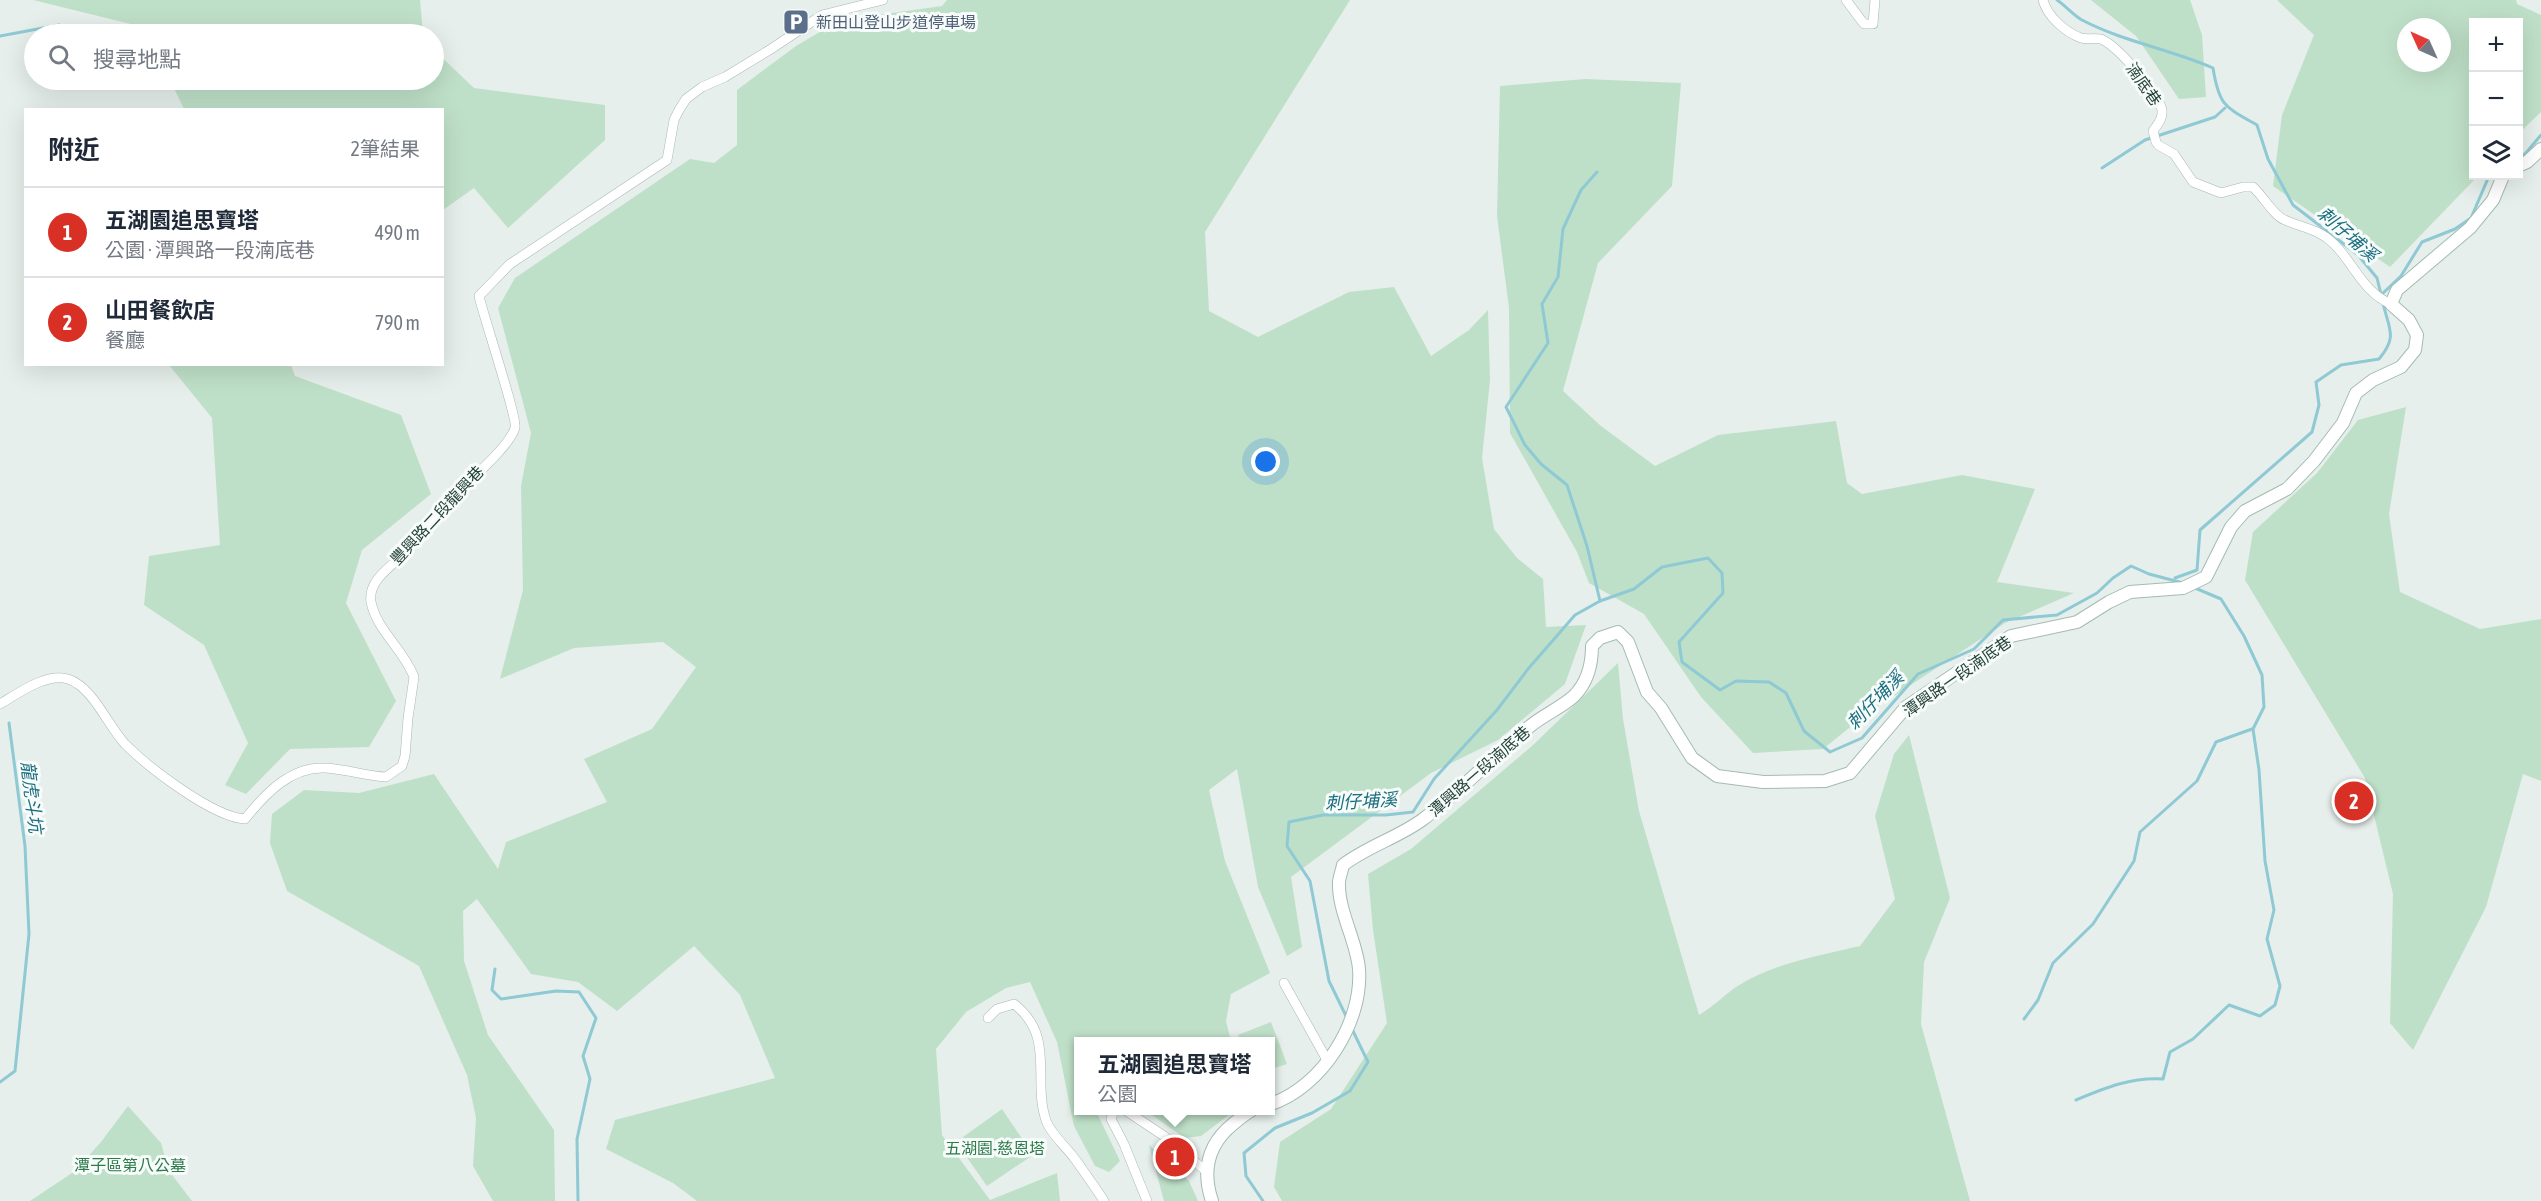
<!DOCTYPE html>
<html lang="zh-TW">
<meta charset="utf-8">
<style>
body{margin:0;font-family:"Asap Condensed","Noto Sans TC",sans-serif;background:#f6f6f7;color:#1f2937}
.controls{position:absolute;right:18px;top:18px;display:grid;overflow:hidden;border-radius:0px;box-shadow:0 6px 24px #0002}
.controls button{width:54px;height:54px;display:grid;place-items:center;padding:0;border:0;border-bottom:2px solid #e0e1e3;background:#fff;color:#1f2937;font:30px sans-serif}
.compass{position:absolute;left:2397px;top:18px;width:54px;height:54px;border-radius:50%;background:#fff;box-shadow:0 6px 24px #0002;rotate:315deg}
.you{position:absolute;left:1266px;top:462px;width:21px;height:21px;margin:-15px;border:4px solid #fff;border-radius:50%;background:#1a73e8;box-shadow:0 0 0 9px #1a73e833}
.badge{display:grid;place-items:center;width:39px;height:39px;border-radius:50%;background:#d93025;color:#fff;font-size:20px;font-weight:700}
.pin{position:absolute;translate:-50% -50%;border:3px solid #fff;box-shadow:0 2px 6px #0006}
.popup{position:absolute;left:1074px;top:1037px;width:201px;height:78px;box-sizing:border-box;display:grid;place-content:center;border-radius:0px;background:#fff;filter:drop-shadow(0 2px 4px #0005);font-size:20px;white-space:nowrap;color:#747a83}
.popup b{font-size:22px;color:#1f2937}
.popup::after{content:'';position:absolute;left:50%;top:100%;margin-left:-12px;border:12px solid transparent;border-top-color:#fff}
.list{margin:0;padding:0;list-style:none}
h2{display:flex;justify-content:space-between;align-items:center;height:78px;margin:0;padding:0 24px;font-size:26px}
h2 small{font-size:20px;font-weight:400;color:#747a83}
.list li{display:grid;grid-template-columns:39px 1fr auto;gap:18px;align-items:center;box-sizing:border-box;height:90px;padding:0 24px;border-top:2px solid #e0e1e3}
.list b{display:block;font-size:22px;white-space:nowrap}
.list p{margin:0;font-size:20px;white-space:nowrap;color:#747a83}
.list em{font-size:20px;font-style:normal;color:#747a83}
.icon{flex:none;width:33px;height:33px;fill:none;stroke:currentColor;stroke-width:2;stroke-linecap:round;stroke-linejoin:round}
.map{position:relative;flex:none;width:2541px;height:1201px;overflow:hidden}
.search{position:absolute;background:#fff;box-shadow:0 6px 24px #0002;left:24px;top:24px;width:420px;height:66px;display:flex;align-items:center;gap:15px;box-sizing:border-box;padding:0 21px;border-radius:33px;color:#747a83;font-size:22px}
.panel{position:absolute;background:#fff;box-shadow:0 6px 24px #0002;left:24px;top:108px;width:420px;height:258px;border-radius:0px}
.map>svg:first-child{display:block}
</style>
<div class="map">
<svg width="2541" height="1201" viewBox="0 0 2541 1201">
<rect width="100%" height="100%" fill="#e6efeb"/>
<!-- green -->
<g fill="#bfe0c8" fill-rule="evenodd">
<polygon points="33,0 420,0 423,34 150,34 147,28"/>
<polygon points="947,0 1350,0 1205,232 1209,311 1258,337 1349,292 1394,287 1431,356 1469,330 1488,310 1490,380 1482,458 1494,529 1517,558 1543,579 1546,627 1586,625 1565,684 1498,740 1431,773 1291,877 1302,947 1287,956 1258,887 1237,769 1209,790 1225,861 1270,973 1231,994 1226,1021 1231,1041 1079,1042 1079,1110 1096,1111 1120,1161 1109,1172 1095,1166 1074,1126 1057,1042 1030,982 1006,988 966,1012 936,1049 942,1135 990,1200 1057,1173 1060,1201 697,1201 673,1183 606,1149 615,1120 775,1078 740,995 694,946 617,1011 578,982 531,974 477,899 463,911 464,961 488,1035 554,1130 555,1201 493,1201 473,1166 476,1118 467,1075 419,966 287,891 270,843 272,814 304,790 359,793 434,774 498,869 506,842 607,802 584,759 652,729 696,667 663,642 574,648 500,679 523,590 521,486 531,433 498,308 515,278 690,159 714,163 737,145 737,90 796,46 830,26 885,14 942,6"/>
<polygon points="2091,0 2190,0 2202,35 2206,97 2179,99 2136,36"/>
<path d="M2277 0H2516L2517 4 2541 15V112L2519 133 2518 22H2474V176H2478L2390 267 2273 186 2282 115 2314 35ZM2406 27H2442V63H2406Z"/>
<polygon points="434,50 474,88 605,105 605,140 508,228 474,188 443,210 442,110 184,109 170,80 434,80"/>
<polygon points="1585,79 1681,83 1672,186 1598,263 1563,391 1601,426 1655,466 1718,435 1836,421 1847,483 1862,494 1962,475 2035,489 1997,582 2074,593 2005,623 1865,715 1823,749 1753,753 1701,697 1644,614 1589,583 1577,552 1510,433 1509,308 1497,216 1500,86"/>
<polygon points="169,365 291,365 295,376 401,415 431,494 362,550 346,603 396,701 369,747 290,749 246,794 225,785 248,743 204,645 144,605 149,556 220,545 212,418"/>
<polygon points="2406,407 2389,514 2400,592 2480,629 2541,619 2541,781 2523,774 2486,907 2413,1050 2390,1023 2393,894 2365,778 2245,580 2253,532 2317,473 2358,420"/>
<path d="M1618 663 1623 719 1639 811 1699 1015C1713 1007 1723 996 1736 987 1773 963 1818 956 1860 946L1895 899 1875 816 1894 754 1909 735 1950 898 1924 962 1921 1024 1970 1201H1282L1274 1187 1280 1142 1331 1109 1387 1023 1373 930 1368 874 1411 849 1533 745Z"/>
<polygon points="1271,1022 1287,1064 1271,1069 1271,1042 1241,1041 1238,1035"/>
<polygon points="128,1106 161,1143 169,1171 192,1201 30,1201 75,1171 101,1142"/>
<polygon points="1002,1109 1033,1155 987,1186 956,1142"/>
<polygon points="1146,1111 1234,1111 1201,1136 1185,1138"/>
<polygon points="1149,1145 1189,1181 1198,1201 1164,1201"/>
</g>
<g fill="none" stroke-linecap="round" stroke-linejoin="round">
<!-- stream -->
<g stroke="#8ec9d4" stroke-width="3">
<path d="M2057 0C2066 6 2073 15 2082 20 2124 42 2170 49 2213 68 2219 106 2225 107 2257 125L2268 159 2293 205 2358 255 2377 278 2381 294"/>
<polyline points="0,36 59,25"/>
<polyline points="2518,157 2525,154 2541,135"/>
<polyline points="2102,168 2145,140 2215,117 2225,108"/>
<polyline points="1597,172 1581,190 1563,229 1558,277 1542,304 1548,343 1506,407 1525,445 1541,464 1567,485 1587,546 1600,601"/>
<polyline points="2381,295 2401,276 2422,242 2455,229 2471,218 2489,176"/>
<path d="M2175 578 2197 570 2200 530 2312 432 2319 405 2316 382 2341 365 2379 359C2398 336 2389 330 2383 303"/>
<polyline points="495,969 492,990 501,999 556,991 579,992 596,1018 583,1056 590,1079 577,1139 578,1201"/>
<polyline points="1347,1018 1329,981 1310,881 1287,846 1289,822 1323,815 1386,815 1413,812 1434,779 1497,710 1528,669 1575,615 1600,601 1634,589 1662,567 1708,558 1722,573 1723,593 1679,642 1682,662 1720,690 1736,681 1769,682 1786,693 1804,731 1830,752 1862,738 1918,674 1974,649 2003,620 2057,615 2097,593 2113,578 2131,566 2149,574 2183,583"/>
<polyline points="2024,1019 2038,1000 2053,963 2093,924 2134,861 2140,832 2197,781 2216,742 2252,729"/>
<polyline points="0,1082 15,1071 29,934 25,846 9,723"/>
<path d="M2076 1100C2105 1088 2131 1077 2163 1079L2170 1052 2193 1039 2229 1005 2260 1016 2275 1005 2280 986 2267 939 2274 910 2265 861 2259 770 2253 729 2264 707 2262 675 2244 636 2221 599 2195 588"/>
<polyline points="1263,1201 1246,1176 1244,1153 1275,1128 1312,1113 1350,1091 1368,1062 1351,1027"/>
</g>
<defs>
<g id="street">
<polyline points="1846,0 1864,24 1873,24 1875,0"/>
<path d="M2043 0C2047 16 2065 32 2081 38 2087 40 2097 37 2103 40 2119 48 2158 93 2162 110 2163 118 2158 124 2153 131L2156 142"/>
<path d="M2158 145 2174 154 2193 182 2221 193 2243 187H2253C2263 196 2274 216 2285 220 2303 228 2319 229 2334 244 2355 265 2363 292 2391 304"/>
<path d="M0 704C17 694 47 672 68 679 93 687 108 726 125 744 149 768 213 817 245 819 265 794 291 766 325 768 346 769 366 776 386 777L402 766 405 756 408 718 414 677C404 650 377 631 371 602 368 582 387 570 399 558 415 542 428 522 444 505 461 487 508 450 515 428 518 419 483 315 479 296L510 264 667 160 674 120 679 110 686 99 702 87 725 77 771 49 822 15 883 0"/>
<polyline points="1284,983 1327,1060"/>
<path d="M988 1018 997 1009 1014 1004C1057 1037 1031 1082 1047 1123 1053 1136 1067 1148 1075 1159 1085 1173 1095 1187 1104 1201"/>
<polyline points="1114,1110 1111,1119 1124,1144 1147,1201"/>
<polyline points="1125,1110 1164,1136 1206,1171"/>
</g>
<g id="secondary">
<polyline points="2518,166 2527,162 2541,149"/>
<path d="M1271 1104C1322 1087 1363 1022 1359 969 1357 942 1338 911 1339 883 1339 877 1342 871 1343 865 1368 846 1397 838 1422 820 1460 792 1493 756 1529 727 1543 715 1561 708 1574 696 1588 682 1592 664 1592 646L1600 638 1618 632 1628 642 1647 692 1661 708 1692 758 1717 776 1763 782 1825 781 1850 773 1906 707 2011 636 2077 622 2109 602 2130 592 2183 588 2206 577 2231 527 2245 511 2287 489 2314 461 2343 423 2356 393 2373 380 2401 367 2415 350 2417 335 2409 320 2391 304 2397 290 2470 228 2493 200 2503 176"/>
<path d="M1212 1201C1202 1171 1207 1145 1233 1124 1239 1119 1245 1114 1252 1110"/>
</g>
</defs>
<!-- street casing -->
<use href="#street" stroke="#a8b8b2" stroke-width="10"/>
<!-- secondary casing -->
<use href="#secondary" stroke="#a4bbb3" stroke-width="14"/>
<!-- street -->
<use href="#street" stroke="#fff" stroke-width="9"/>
<!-- secondary -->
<use href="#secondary" stroke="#fff" stroke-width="12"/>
</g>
<!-- icons -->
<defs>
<symbol id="parking-square" viewBox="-11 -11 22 22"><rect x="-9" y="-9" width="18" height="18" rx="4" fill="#5c6f8a" stroke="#f7fbf9"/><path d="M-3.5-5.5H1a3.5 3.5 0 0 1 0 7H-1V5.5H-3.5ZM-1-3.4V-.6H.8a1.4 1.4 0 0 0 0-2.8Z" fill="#fff"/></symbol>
</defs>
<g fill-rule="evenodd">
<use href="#parking-square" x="781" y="7" width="30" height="30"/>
</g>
<g text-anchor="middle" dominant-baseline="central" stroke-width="6" stroke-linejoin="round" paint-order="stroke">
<!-- service labels -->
<g font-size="16" fill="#4e5e75" stroke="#f7fbf9" text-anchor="start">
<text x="816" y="22">新田山登山步道停車場</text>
</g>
<!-- street labels -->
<g font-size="16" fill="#24423a" stroke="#f7fbf9">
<text transform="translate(2144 84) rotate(55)">湳底巷</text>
<text transform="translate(437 515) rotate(-47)">豐興路二段龍興巷</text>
<text transform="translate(1957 676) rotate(-35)">潭興路一段湳底巷</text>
<text transform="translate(1479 771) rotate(-41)">潭興路一段湳底巷</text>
</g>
<!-- park labels -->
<g font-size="16" fill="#2d7a4b" stroke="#f7fbf9">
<text x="995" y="1148">五湖園-慈恩塔</text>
<text x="130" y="1165">潭子區第八公墓</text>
</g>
<!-- water labels -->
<g font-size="18" font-style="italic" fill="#1c6f80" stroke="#f7fbf9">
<text transform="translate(2348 234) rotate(41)">刺仔埔溪</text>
<text transform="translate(1875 700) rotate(-46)">刺仔埔溪</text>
<text transform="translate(32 797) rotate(83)">龍虎斗坑</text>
<text transform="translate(1361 801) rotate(-3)">刺仔埔溪</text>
</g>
</g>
</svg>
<div class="controls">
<button>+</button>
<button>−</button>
<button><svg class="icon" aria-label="layers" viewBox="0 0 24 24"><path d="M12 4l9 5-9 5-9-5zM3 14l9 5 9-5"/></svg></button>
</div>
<svg class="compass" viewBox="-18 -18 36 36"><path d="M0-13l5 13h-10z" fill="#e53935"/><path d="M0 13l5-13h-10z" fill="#747a83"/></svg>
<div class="you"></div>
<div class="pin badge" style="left:1175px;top:1157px">1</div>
<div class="popup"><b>五湖園追思寶塔</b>公園</div>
<div class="pin badge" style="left:2354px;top:801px">2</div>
<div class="search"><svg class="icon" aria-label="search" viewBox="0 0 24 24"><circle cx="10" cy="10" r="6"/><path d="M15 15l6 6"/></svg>搜尋地點</div>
<section class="panel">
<h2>附近<small>2筆結果</small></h2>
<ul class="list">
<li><span class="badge">1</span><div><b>五湖園追思寶塔</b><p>公園 · 潭興路一段湳底巷</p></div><em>490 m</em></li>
<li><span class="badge">2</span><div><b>山田餐飲店</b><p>餐廳</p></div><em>790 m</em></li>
</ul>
</section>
</div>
